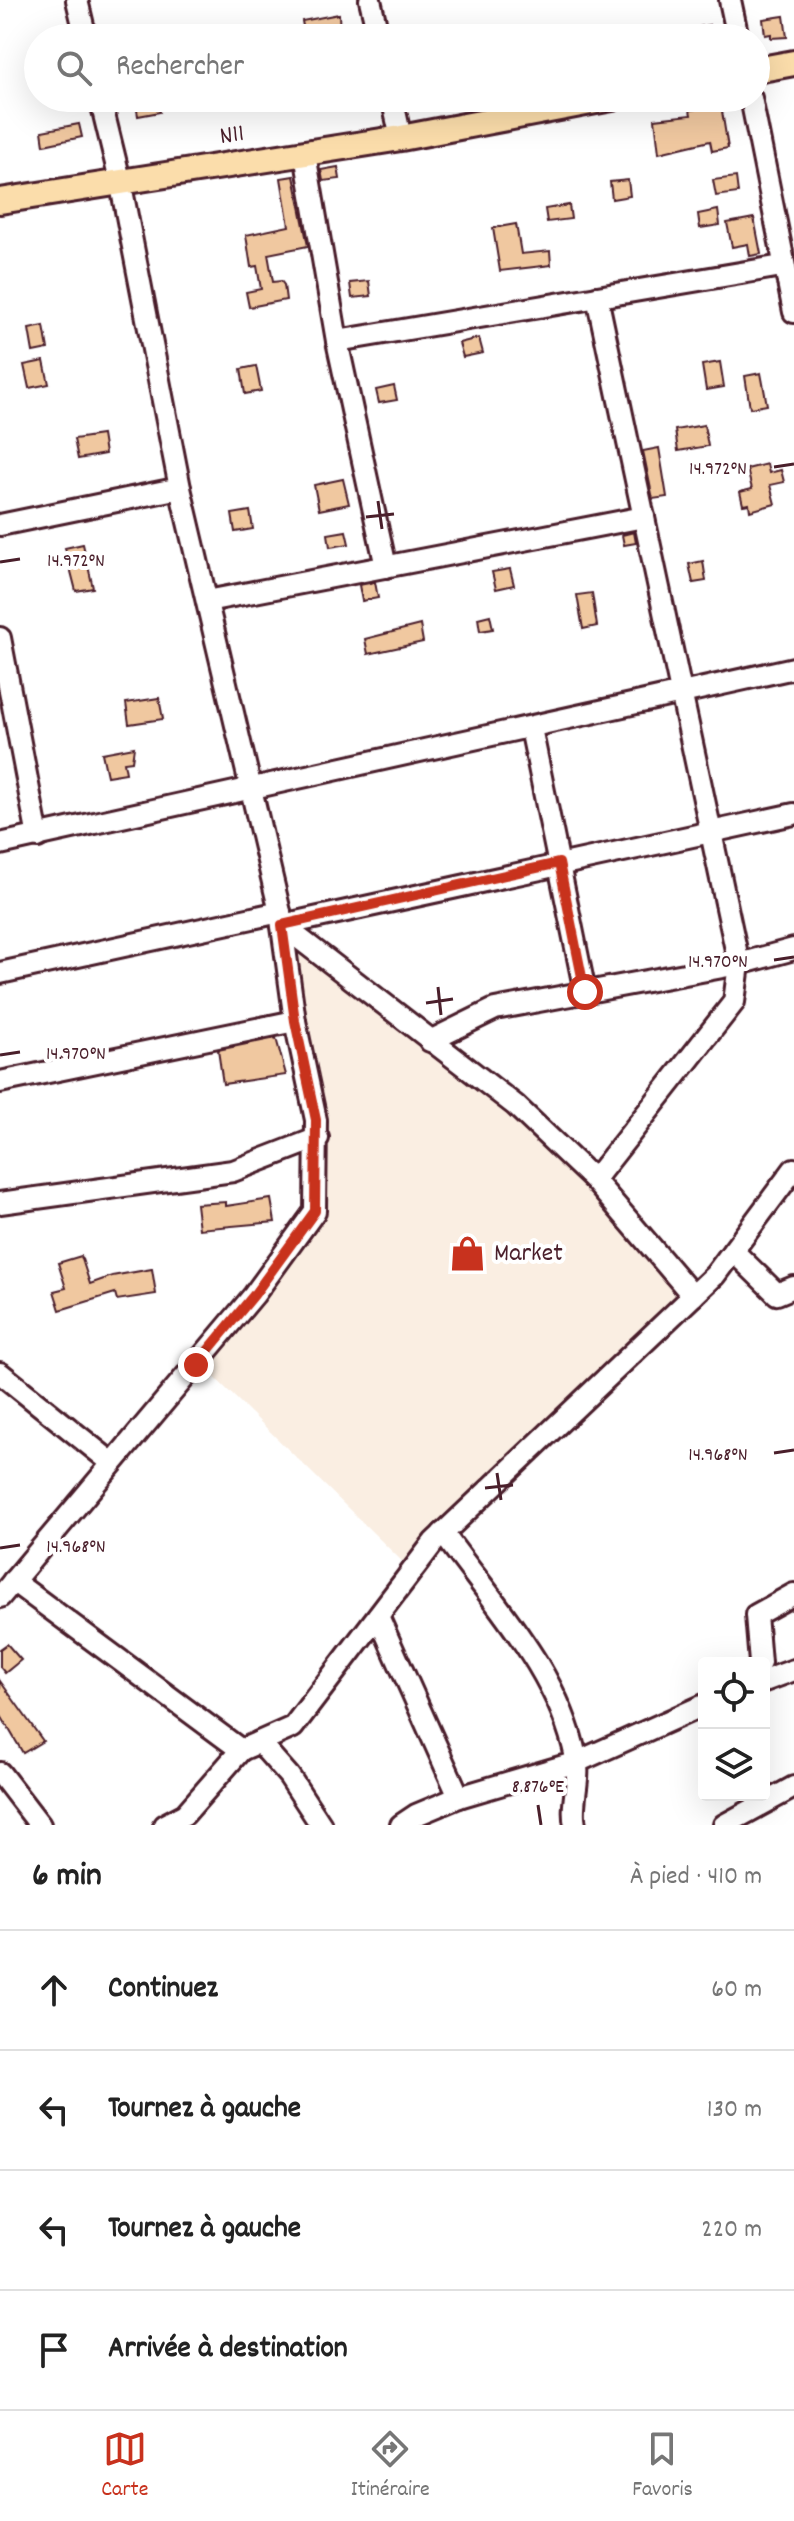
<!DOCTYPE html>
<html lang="fr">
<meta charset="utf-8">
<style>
body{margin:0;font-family:Dekko,sans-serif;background:#f2f2f2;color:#222}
.controls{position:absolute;right:24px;bottom:24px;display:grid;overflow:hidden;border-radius:8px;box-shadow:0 8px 32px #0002}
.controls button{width:72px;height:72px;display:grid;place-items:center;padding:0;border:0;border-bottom:2px solid #e0e0e0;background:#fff;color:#222;font:40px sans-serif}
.stop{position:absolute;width:24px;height:24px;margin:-18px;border:6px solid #c8321e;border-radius:50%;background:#fff}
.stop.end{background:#c8321e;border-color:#fff;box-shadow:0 2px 8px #0008}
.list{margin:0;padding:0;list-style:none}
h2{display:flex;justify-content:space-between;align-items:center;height:104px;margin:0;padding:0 32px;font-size:34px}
h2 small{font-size:26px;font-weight:400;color:#767676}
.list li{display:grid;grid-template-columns:52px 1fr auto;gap:24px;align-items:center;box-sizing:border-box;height:120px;padding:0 32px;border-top:2px solid #e0e0e0}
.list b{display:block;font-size:30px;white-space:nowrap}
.list em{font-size:26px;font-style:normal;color:#767676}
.icon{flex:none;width:44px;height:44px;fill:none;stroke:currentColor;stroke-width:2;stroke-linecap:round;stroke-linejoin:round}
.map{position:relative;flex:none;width:794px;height:1825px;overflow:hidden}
.search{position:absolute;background:#fff;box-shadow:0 8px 32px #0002;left:24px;right:24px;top:24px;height:88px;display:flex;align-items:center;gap:20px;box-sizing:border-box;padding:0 28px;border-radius:44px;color:#767676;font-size:30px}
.sheet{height:584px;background:#fff}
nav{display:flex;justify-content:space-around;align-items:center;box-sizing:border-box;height:112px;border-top:2px solid #e0e0e0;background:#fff;font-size:22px;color:#767676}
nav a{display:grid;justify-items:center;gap:4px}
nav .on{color:#c8321e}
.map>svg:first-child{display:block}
</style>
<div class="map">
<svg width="794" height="1825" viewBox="0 0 794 1825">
<rect width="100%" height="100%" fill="#fff"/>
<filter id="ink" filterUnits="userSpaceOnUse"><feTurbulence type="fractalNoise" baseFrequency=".0125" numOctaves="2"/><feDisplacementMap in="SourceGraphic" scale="16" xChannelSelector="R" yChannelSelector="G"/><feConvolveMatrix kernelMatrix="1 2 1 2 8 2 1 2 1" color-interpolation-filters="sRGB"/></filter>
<g filter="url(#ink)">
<!-- built -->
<polygon fill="#faeee2" points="288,933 521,1110 693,1296 412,1571 198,1361 315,1211"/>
<!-- building -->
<g fill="#f0c8a0" stroke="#4a1f2b" stroke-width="2">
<polygon points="339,14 340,37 305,37 302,21"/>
<polygon points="784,16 787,37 771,38 771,34 765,35 763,19"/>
<polygon points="709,25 711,38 674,38 674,32"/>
<polygon points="135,98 157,98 160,112 138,116"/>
<polygon points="721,105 728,148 712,151 710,141 659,153 655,119 691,115 690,110"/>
<polygon points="79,124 82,137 44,145 42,131"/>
<polygon points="338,167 340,179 323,181 321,170"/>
<polygon points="294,176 308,246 268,254 273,282 281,281 284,285 286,300 249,307 246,292 261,289 257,266 251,267 246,235 289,226 281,178"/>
<polygon points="736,177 738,193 716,196 713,180"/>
<polygon points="628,180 630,196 612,199 610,182"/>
<polygon points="569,205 571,219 547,222 545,209"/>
<polygon points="718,210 720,225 700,228 698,214"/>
<polygon points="754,218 761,254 750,256 748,244 732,247 727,223"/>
<polygon points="516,224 521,254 550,251 551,265 500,271 493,228"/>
<polygon points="369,281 371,296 352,298 350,283"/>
<polygon points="44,326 48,349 33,352 29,329"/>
<polygon points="479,338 483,353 463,357 459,343"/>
<polygon points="44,361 49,384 29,388 24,365"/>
<polygon points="720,362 724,387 706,390 702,365"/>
<polygon points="256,366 261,391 245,394 241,369"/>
<polygon points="761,373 767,405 750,408 745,376"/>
<polygon points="394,386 397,400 379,403 376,390"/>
<polygon points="704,425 708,446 678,451 675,430"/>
<polygon points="102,435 105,454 78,459 74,439"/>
<polygon points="659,448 667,497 653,499 643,451"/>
<polygon points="767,464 769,473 781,470 784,482 770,485 775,504 750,511 749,504 743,505 740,492 752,489 747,469"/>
<polygon points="343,479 349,504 319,510 314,485"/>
<polygon points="250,511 253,529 235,532 232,514"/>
<polygon points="346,531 349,544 330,547 328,534"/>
<polygon points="634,532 636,543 624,545 622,535"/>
<polygon points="83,544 93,588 76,591 65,548"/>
<polygon points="703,561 706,581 693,583 689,564"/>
<polygon points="510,569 514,585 496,589 492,572"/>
<polygon points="375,582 378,598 362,601 359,585"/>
<polygon points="592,593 597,626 583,629 577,595"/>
<polygon points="490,615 493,629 480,631 478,618"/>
<polygon points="420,625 423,642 368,654 365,639"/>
<polygon points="159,698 163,719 129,724 126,703"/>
<polygon points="134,747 132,761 124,762 126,773 107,776 102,753"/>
<polygon points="276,1038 286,1075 223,1084 218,1050"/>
<polygon points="271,1199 275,1222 199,1229 196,1204 226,1202 226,1206"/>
<polygon points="81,1256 90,1284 112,1276 152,1269 156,1294 117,1300 115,1293 60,1310 54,1291 66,1288 58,1263"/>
<polygon points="7,1644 21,1660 5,1673 0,1667 0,1649"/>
<polygon points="0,1681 43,1741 23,1753 0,1714"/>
</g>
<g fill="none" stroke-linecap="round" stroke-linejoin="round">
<defs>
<g id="minor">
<polyline points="77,0 86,38"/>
<polyline points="370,0 379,38"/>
<polyline points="730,0 738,38"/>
<polyline points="392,98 401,138"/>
<polyline points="751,98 794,312"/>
<polyline points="305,154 337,341 386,567"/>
<polyline points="337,341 782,266"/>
<polyline points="0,525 180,488"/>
<polyline points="207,601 644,517"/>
<polyline points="0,638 38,837"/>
<polyline points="531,728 585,992"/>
<polyline points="0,844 794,668"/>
<polyline points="282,925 515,1105 594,1180 693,1296"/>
<polyline points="282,925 794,814"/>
<polyline points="0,973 280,912"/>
<polyline points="430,1041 495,1009 739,964 794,949"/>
<polyline points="0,1082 295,1021"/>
<polyline points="594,1180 734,1002 739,964 597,297"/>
<polyline points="0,1203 233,1171 318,1138"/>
<polyline points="733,1251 777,1294 794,1287"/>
<polyline points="0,1373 112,1463"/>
<path d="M443 1533C493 1603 559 1672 576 1758 581 1780 570 1804 575 1825"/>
<polyline points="13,1581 241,1750"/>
<polyline points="0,1597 254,1295 315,1211 316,1120 295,1021 280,912 180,488 120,180 100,98"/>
<polyline points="378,1616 459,1797 416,1815 401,1825"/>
<polyline points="760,1663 756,1615 794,1594"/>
<polyline points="764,1681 794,1670"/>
<polyline points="259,1742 289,1776 321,1825"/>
<polyline points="0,1773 40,1825"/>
<polyline points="459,1797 577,1762 704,1705"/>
<polyline points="164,1825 185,1814 241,1750 293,1727 434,1542 715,1275 794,1169"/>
<polyline points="724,1825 794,1787"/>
</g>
<g id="major">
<polyline points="756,70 794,63"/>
<polyline points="0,201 401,138 612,98"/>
</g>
</defs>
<!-- minor casing -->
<use href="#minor" stroke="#4a1f2b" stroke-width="26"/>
<!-- major casing -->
<use href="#major" stroke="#4a1f2b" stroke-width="30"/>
<!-- minor -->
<use href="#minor" stroke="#fff" stroke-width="20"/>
<!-- major -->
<use href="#major" stroke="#fbddab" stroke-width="24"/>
</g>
</g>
<g fill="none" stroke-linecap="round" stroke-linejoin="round" filter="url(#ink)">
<!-- route -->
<polyline stroke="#c8321e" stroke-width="10" points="196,1365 254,1295 315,1211 316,1120 295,1021 282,925 559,863 585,992"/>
</g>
<!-- ticks -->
<path fill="none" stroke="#4a1f2b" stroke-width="3" d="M774 467 794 464M378 501 382 529M366 517 394 514M0 562 20 559M774 960 794 957M438 987 441 1015M426 1003 453 999M0 1055 20 1052M774 1453 794 1450M497 1473 501 1500M485 1488 513 1485M0 1548 20 1545M538 1805 541 1825"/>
<!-- icons -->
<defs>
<symbol id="shop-bare" viewBox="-9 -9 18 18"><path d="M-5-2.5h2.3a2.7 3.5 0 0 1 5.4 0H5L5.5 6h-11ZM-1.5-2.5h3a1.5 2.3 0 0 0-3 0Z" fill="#c8321e" stroke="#fff" stroke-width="2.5" paint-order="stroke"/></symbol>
</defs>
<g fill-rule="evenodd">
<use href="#shop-bare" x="442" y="1228" width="51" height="51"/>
</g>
<g text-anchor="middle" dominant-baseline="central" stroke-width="8" stroke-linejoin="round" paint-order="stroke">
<!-- street labels -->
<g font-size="26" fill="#4a1f2b" stroke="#fff">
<text transform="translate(232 136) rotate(-8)">N11</text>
</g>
<!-- poi labels -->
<g font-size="26" fill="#4a1f2b" stroke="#fff" text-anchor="start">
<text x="494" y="1254">Market</text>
</g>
</g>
<g font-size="20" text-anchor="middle" fill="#4a1f2b" stroke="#fff" stroke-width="8" stroke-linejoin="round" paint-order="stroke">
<text x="718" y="474">14.972°N</text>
<text x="76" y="566">14.972°N</text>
<text x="718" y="967">14.970°N</text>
<text x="76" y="1059">14.970°N</text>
<text x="718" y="1460">14.968°N</text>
<text x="76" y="1552">14.968°N</text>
<text x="538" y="1792">8.876°E</text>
</g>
</svg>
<div class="controls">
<button><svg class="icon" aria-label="locate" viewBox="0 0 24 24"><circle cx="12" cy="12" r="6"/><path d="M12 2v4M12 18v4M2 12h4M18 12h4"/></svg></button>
<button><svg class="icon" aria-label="layers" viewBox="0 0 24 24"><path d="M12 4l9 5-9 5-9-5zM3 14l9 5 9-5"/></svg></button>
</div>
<div class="stop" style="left:585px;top:992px"></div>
<div class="stop end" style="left:196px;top:1365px"></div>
<div class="search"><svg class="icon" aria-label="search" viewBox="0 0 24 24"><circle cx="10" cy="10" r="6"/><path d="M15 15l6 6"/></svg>Rechercher</div>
</div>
<section class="sheet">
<h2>6 min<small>À pied · 410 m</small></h2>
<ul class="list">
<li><svg class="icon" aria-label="ahead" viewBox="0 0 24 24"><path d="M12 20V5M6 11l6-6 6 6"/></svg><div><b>Continuez</b></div><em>60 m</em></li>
<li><svg class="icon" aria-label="left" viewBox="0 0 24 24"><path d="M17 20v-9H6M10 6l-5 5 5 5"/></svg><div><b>Tournez à gauche</b></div><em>130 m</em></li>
<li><svg class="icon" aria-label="left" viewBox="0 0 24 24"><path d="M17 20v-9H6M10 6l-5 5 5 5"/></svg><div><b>Tournez à gauche</b></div><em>220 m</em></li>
<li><svg class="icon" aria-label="arrive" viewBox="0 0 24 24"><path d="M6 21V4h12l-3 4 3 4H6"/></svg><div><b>Arrivée à destination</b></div></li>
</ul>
</section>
<nav>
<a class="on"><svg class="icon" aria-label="map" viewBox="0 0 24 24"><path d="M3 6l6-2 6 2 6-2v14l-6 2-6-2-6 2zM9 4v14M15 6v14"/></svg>Carte</a>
<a><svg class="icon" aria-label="directions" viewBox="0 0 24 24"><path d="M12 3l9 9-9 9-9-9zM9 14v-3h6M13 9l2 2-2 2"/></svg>Itinéraire</a>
<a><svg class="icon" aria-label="saved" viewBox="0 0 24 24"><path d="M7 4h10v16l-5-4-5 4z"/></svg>Favoris</a>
</nav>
